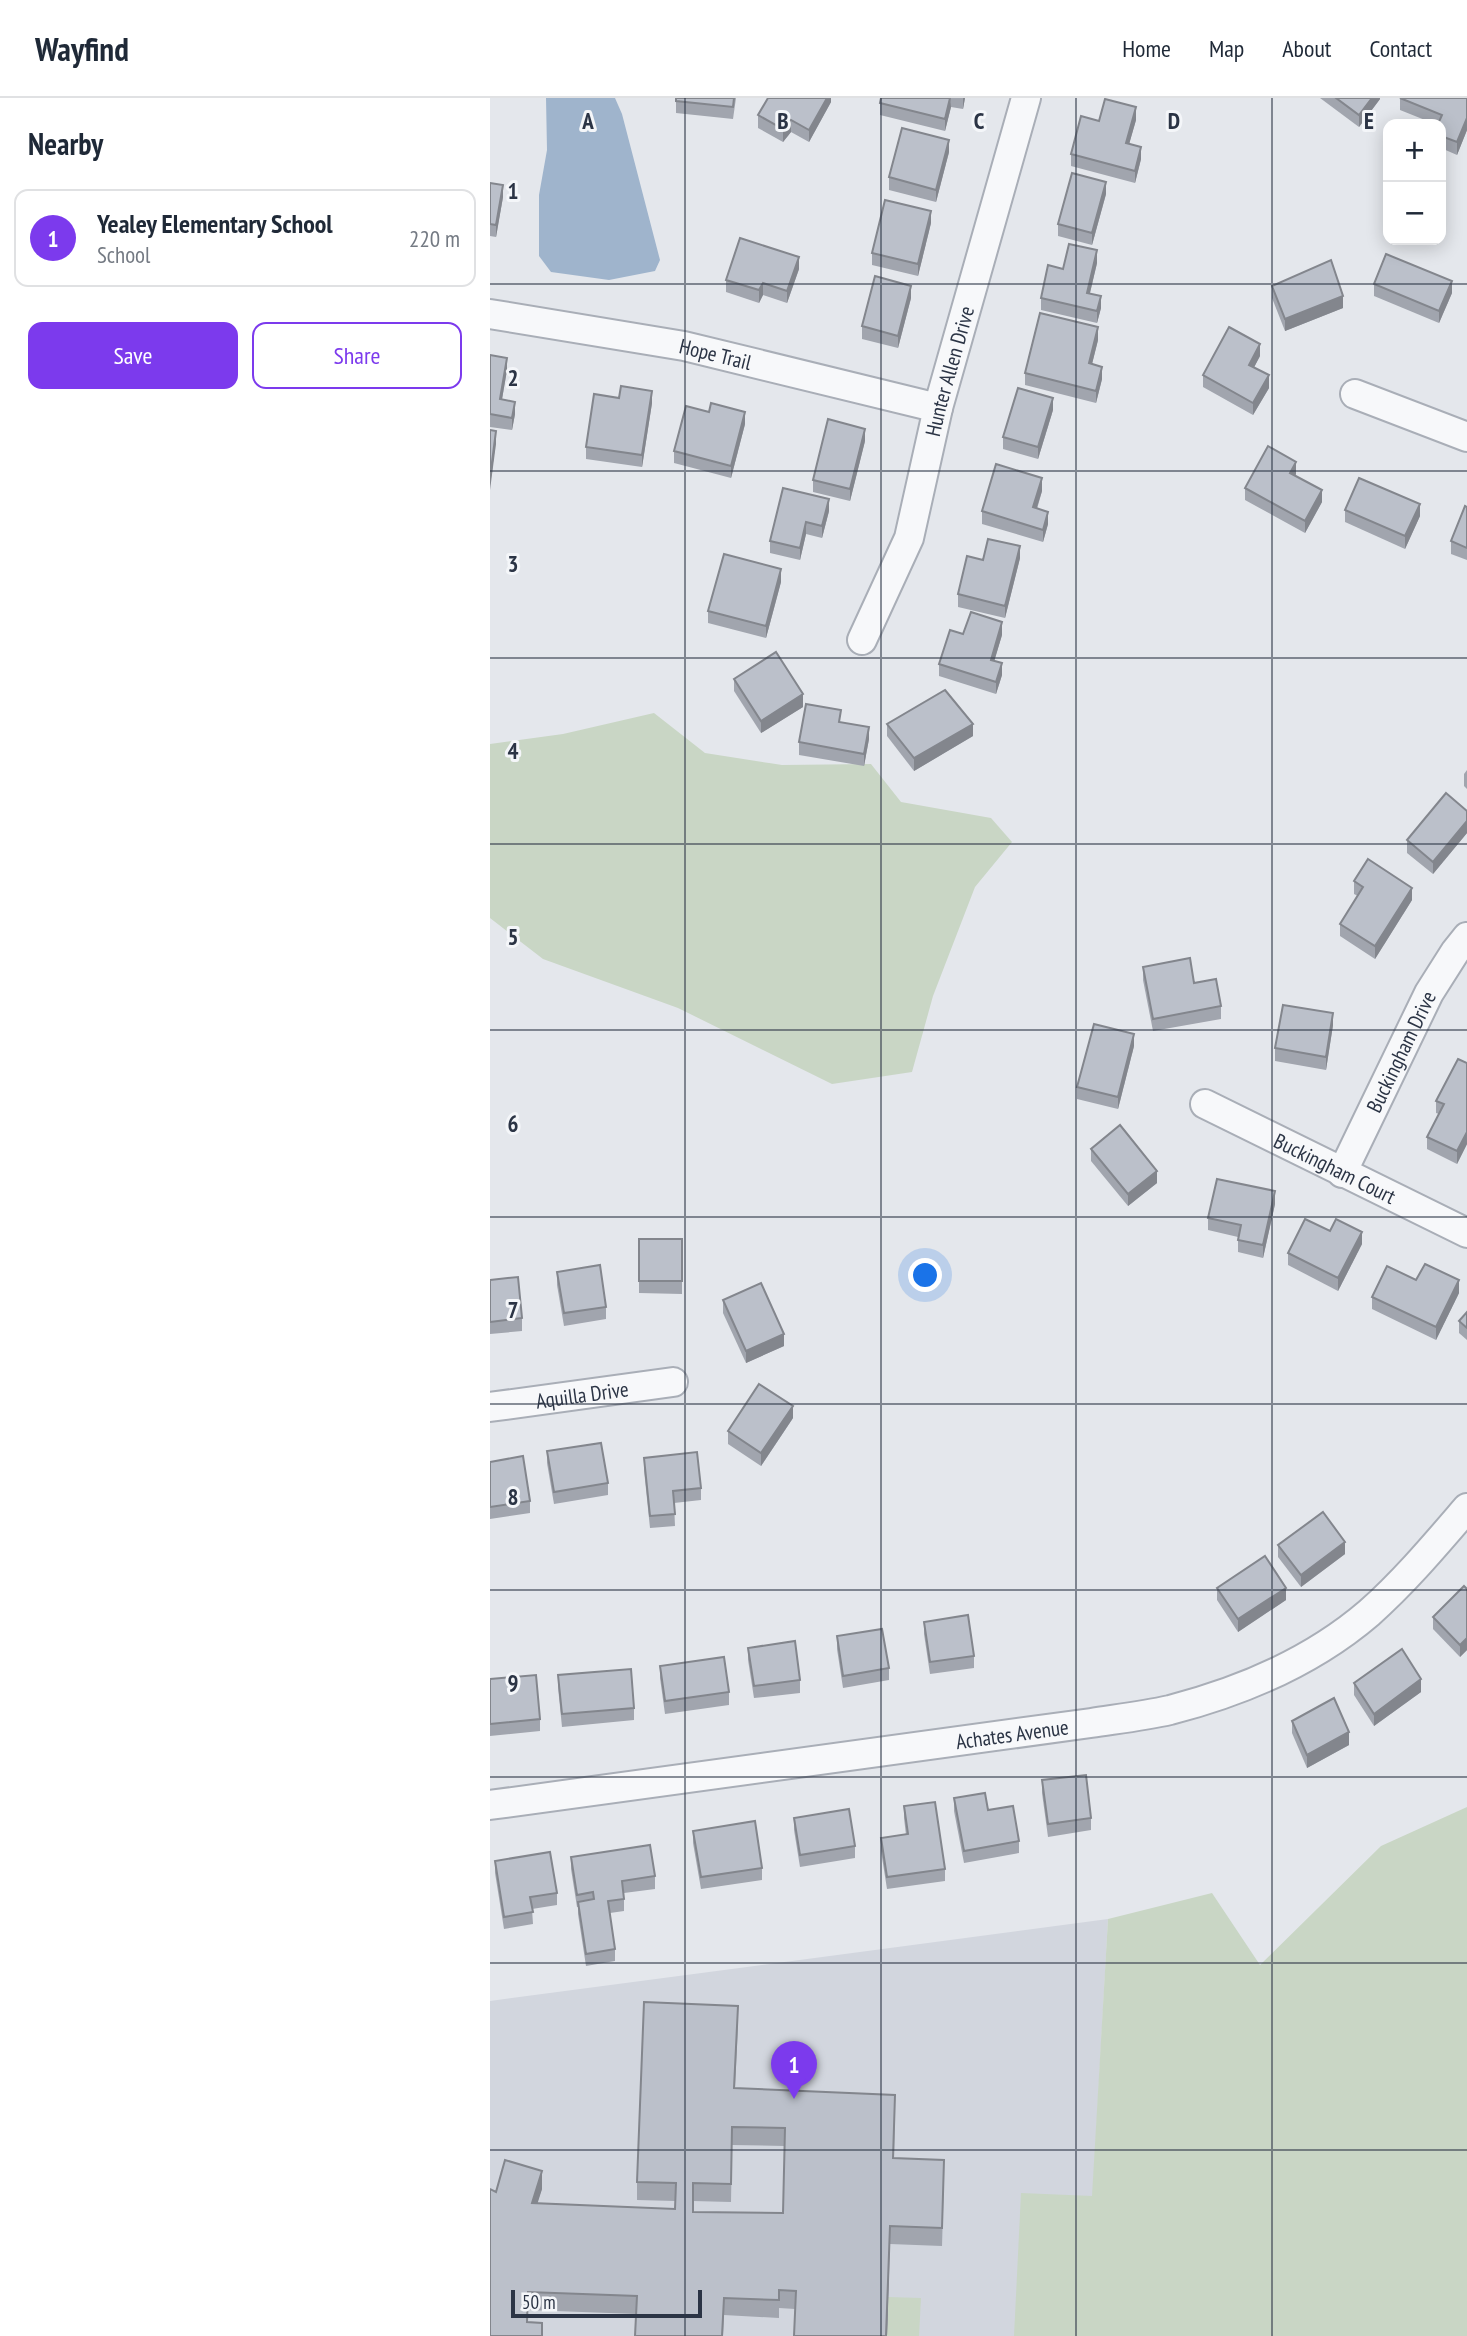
<!DOCTYPE html>
<meta charset="utf-8">
<style>
body{margin:0;font-family:"PT Sans Narrow",sans-serif;background:#f2f2f3;color:#1f2937}
.controls{position:absolute;right:21px;top:21px;display:grid;overflow:hidden;border-radius:14px;box-shadow:0 4px 18px #0003}
.controls button{width:63px;height:63px;display:grid;place-items:center;padding:0;border:0;border-bottom:2px solid #e0e1e3;background:#fff;color:#1f2937;font:35px sans-serif}
.scale{position:absolute;left:21px;bottom:18px;width:191px;box-sizing:border-box;padding-left:7px;border:4px solid #2b3445;border-top:0;font-size:19px;line-height:24px;white-space:nowrap;color:#2b3445;-webkit-text-stroke:5px #f4f6f9;paint-order:stroke}
.you{position:absolute;left:436px;top:1178px;width:24px;height:24px;margin:-18px;border:5px solid #fff;border-radius:50%;background:#1a73e8;box-shadow:0 0 0 10px #1a73e833}
.badge{display:grid;place-items:center;width:46px;height:46px;border-radius:50%;background:#7c3aed;color:#fff;font-size:23px;font-weight:700}
.pin{position:absolute;translate:-50% -58px;filter:drop-shadow(0 2px 4px #0008)}
.pin::after{content:'';position:absolute;top:37px;width:24px;height:21px;background:inherit;clip-path:polygon(0 0,100% 0,50% 100%)}
.list{margin:0;padding:0;list-style:none}
h2{display:flex;justify-content:space-between;align-items:center;height:91px;margin:0;padding:0 28px;font-size:30px}
h2 small{font-size:23px;font-weight:400;color:#747a83}
.list li{display:grid;grid-template-columns:46px 1fr auto;gap:21px;align-items:center;box-sizing:border-box;height:98px;margin:0 14px 14px;padding:0 14px;border:2px solid #e0e1e3;border-radius:14px}
.list b{display:block;font-size:26px;white-space:nowrap}
.list p{margin:0;font-size:23px;white-space:nowrap;color:#747a83}
.list em{font-size:23px;font-style:normal;color:#747a83}
.actions{display:flex;gap:14px;padding:21px 28px}
.actions a{flex:1;padding:16px 0;border:2px solid #7c3aed;border-radius:14px;text-align:center;font-size:24px;color:#7c3aed}
.actions .main{background:#7c3aed;color:#fff}
.map{position:relative;flex:none;width:977px;height:2238px;overflow:hidden}
header{display:flex;align-items:center;gap:42px;box-sizing:border-box;height:98px;padding:0 35px;background:#fff;border-bottom:2px solid #e0e1e3}
header strong{font-size:33px}
nav{display:flex;gap:38px;margin-inline-start:auto;font-size:24px}
main{display:flex}
aside{flex:1;background:#fff}
.map>svg:first-child{display:block}
</style>
<header>
<strong>Wayfind</strong>
<nav><a>Home</a><a>Map</a><a>About</a><a>Contact</a></nav>
</header>
<main>
<aside>
<h2>Nearby<small></small></h2>
<ul class="list">
<li><span class="badge">1</span><div><b>Yealey Elementary School</b><p>School</p></div><em>220 m</em></li>
</ul>
<div class="actions"><a class="main">Save</a><a>Share</a></div>
</aside>
<div class="map">
<svg width="977" height="2238" viewBox="0 0 977 2238">
<rect width="100%" height="100%" fill="#e4e7ec"/>
<!-- built -->
<polygon fill="#d2d6de" points="618,1821 595,2238 0,2238 0,1903"/>
<!-- green -->
<g fill="#c9d6c5">
<polygon points="164,615 215,655 292,667 381,666 411,704 501,720 522,744 485,789 443,898 422,974 342,986 188,910 53,861 0,820 0,646 73,636"/>
<polygon points="977,1709 977,2238 524,2238 531,2095 602,2098 618,1821 722,1795 770,1867 891,1748"/>
<polygon points="398,2199 431,2200 429,2238 397,2238"/>
</g>
<!-- water -->
<polygon fill="#9fb4cc" points="56,0 125,0 132,16 170,162 165,173 119,182 61,174 49,158 49,97 57,52"/>
<g fill="none" stroke-linecap="round" stroke-linejoin="round">
<defs>
<g id="minor">
<path id="s1" d="M0 216 194 248 448 310"/>
<polyline points="865,296 977,339"/>
<path id="s2" d="M372 542 419 440 448 310 536 0"/>
<path id="s3" d="M715 1006 977 1135"/>
<path id="s4" d="M852 1075 939 895 965 854 977 839"/>
<path id="s5" d="M0 1309 183 1284"/>
<path id="s6" d="M0 1707 601 1625C627 1621 654 1618 680 1612 750 1594 823 1563 879 1515 915 1483 946 1446 977 1410"/>
</g>
</defs>
<!-- minor casing -->
<use href="#minor" stroke="#a9aeb7" stroke-width="32"/>
<!-- minor -->
<use href="#minor" stroke="#f7f8fa" stroke-width="28"/>
</g>
<!-- wall -->
<g fill="#a1a5ae" fill-rule="evenodd">
<polygon points="186,0 246,0 243,21 186,15"/>
<polygon points="341,0 341,4 319,44 301,34 293,44 268,30 268,17"/>
<polygon points="391,0 475,0 473,11 461,9 455,33 390,17 390,5"/>
<polygon points="830,0 890,0 890,1 869,29"/>
<polygon points="910,0 977,0 977,32 967,57 951,50 951,26 945,26 910,12"/>
<polygon points="646,22 639,46 651,61 645,85 581,68 581,56 609,23"/>
<polygon points="459,54 446,104 399,92 399,79"/>
<polygon points="0,85 13,99 6,139 0,138"/>
<polygon points="616,96 602,147 568,138 568,126"/>
<polygon points="441,125 428,178 382,167 382,155"/>
<polygon points="607,165 600,195 611,210 607,225 551,212 551,200 573,171"/>
<polygon points="309,171 297,205 273,197 269,205 236,194 236,182"/>
<polygon points="884,186 962,195 949,225 884,198"/>
<polygon points="782,188 853,210 795,233 782,200"/>
<polygon points="421,200 408,250 372,241 372,228"/>
<polygon points="608,242 602,266 612,281 606,305 535,287 535,275"/>
<polygon points="0,257 17,272 12,301 25,316 22,332 0,329"/>
<polygon points="770,258 764,269 779,290 763,317 713,289 713,277"/>
<polygon points="162,305 152,369 96,361 96,349"/>
<polygon points="563,312 548,361 513,351 513,339"/>
<polygon points="255,326 241,380 184,365 184,353"/>
<polygon points="375,343 360,403 323,394 323,382"/>
<polygon points="806,376 805,378 832,404 815,435 755,402 755,390"/>
<polygon points="552,393 547,411 558,426 553,444 492,426 492,413"/>
<polygon points="977,409 977,462 961,456 961,443"/>
<polygon points="855,412 930,418 915,451 855,424"/>
<polygon points="339,413 332,440 316,436 310,462 280,455 280,443"/>
<polygon points="530,460 515,520 468,509 468,496 493,462"/>
<polygon points="291,484 276,540 218,525 218,513"/>
<polygon points="512,537 504,563 512,577 506,596 449,578 449,566"/>
<polygon points="244,581 313,609 271,635 244,593"/>
<polygon points="397,626 483,638 424,673 397,638"/>
<polygon points="379,641 374,668 309,657 309,644"/>
<polygon points="977,672 977,691 974,688 974,676"/>
<polygon points="977,713 977,735 943,776 917,755 917,742"/>
<polygon points="864,783 922,802 885,861 850,838 850,826 868,798 864,796"/>
<polygon points="653,869 704,885 731,908 731,921 663,933 653,882"/>
<polygon points="843,927 836,972 785,963 785,950"/>
<polygon points="644,948 628,1011 587,1001 587,989"/>
<polygon points="977,965 977,1046 967,1066 937,1051 937,1039 949,1016 946,1015 946,1003"/>
<polygon points="601,1051 667,1085 638,1108 601,1063"/>
<polygon points="785,1106 773,1160 748,1154 748,1139 718,1132 718,1120"/>
<polygon points="840,1133 872,1146 848,1193 798,1167 798,1155"/>
<polygon points="149,1141 192,1141 192,1196 149,1195"/>
<polygon points="67,1174 116,1209 116,1221 74,1228 67,1187"/>
<polygon points="0,1182 32,1220 32,1233 0,1236"/>
<polygon points="926,1182 969,1195 946,1242 882,1211 882,1199"/>
<polygon points="233,1202 294,1248 256,1265 233,1215"/>
<polygon points="977,1214 977,1242 969,1235 969,1223"/>
<polygon points="303,1320 271,1368 238,1346 238,1333"/>
<polygon points="57,1353 118,1385 118,1397 64,1406 57,1365"/>
<polygon points="154,1360 211,1390 211,1402 184,1405 185,1428 160,1430 154,1372"/>
<polygon points="0,1364 40,1403 40,1415 0,1421"/>
<polygon points="788,1447 855,1456 811,1489 788,1459"/>
<polygon points="727,1490 796,1502 748,1534 727,1502"/>
<polygon points="977,1491 977,1552 970,1559 943,1531 943,1519"/>
<polygon points="434,1524 484,1558 484,1570 440,1576 434,1536"/>
<polygon points="347,1538 399,1570 399,1582 353,1590 347,1551"/>
<polygon points="258,1550 310,1582 310,1595 264,1600 258,1562"/>
<polygon points="170,1568 239,1594 239,1607 175,1616 170,1580"/>
<polygon points="68,1577 144,1610 144,1622 72,1629 68,1589"/>
<polygon points="0,1581 50,1621 50,1633 0,1638"/>
<polygon points="864,1585 931,1594 884,1628 864,1597"/>
<polygon points="802,1623 859,1647 817,1670 802,1635"/>
<polygon points="552,1682 601,1720 601,1732 558,1739 552,1695"/>
<polygon points="464,1700 498,1712 529,1743 529,1755 474,1765 464,1713"/>
<polygon points="414,1708 455,1771 455,1783 397,1791 391,1753 391,1740 416,1737 414,1720"/>
<polygon points="304,1720 365,1748 365,1760 310,1769 304,1732"/>
<polygon points="203,1733 272,1770 272,1782 211,1791 203,1745"/>
<polygon points="81,1759 165,1778 165,1791 134,1795 134,1813 120,1815 125,1851 125,1863 96,1868 88,1816 88,1809 87,1809 81,1771"/>
<polygon points="5,1763 67,1795 67,1807 42,1811 43,1826 14,1831 5,1775"/>
<path d="M248 1926 245 1990 405 2015 404 2060 454 2080 452 2148 400 2146 397 2238H304L305 2211 289 2210V2220L234 2217 233 2238H145L146 2216 38 2212V2224L0 2238 6 2094 52 2091 47 2105 185 2111V2103L147 2102V2084ZM242 2047 295 2048 293 2115 203 2114V2103L241 2104Z"/>
</g>
<!-- shaded-wall -->
<g fill="#83868d">
<polygon points="337,0 341,0 341,4 319,44 319,32"/>
<polygon points="460,0 461,9 455,33 455,21"/>
<polygon points="473,0 475,0 473,11"/>
<polygon points="882,0 890,0 890,1 869,29 869,17"/>
<polygon points="646,9 646,22 636,57 636,45"/>
<polygon points="977,20 977,32 967,57 967,44"/>
<polygon points="301,22 301,34 293,44 293,31"/>
<polygon points="459,42 459,54 446,104 446,92"/>
<polygon points="651,49 651,61 645,85 645,73"/>
<polygon points="616,84 616,96 602,147 602,135"/>
<polygon points="13,87 13,99 6,139 6,127"/>
<polygon points="441,113 441,125 428,178 428,166"/>
<polygon points="607,152 607,165 597,207 597,195"/>
<polygon points="309,159 309,171 297,205 297,193"/>
<polygon points="962,183 962,195 949,225 949,213"/>
<polygon points="273,185 273,197 269,205 269,192"/>
<polygon points="421,188 421,200 408,250 408,238"/>
<polygon points="611,198 611,210 607,225 607,213"/>
<polygon points="853,198 853,210 795,233 795,221"/>
<polygon points="608,229 608,242 599,278 599,265"/>
<polygon points="770,246 770,258 759,279 759,267"/>
<polygon points="17,260 17,272 10,313 10,301"/>
<polygon points="612,269 612,281 606,305 606,293"/>
<polygon points="779,277 779,290 763,317 763,305"/>
<polygon points="162,293 162,305 152,369 152,357"/>
<polygon points="563,300 563,312 548,361 548,349"/>
<polygon points="25,304 25,316 22,332 22,320"/>
<polygon points="255,314 255,326 241,380 241,368"/>
<polygon points="375,331 375,343 360,403 360,391"/>
<polygon points="6,333 6,346 0,392 0,380"/>
<polygon points="806,364 806,376 800,387 800,375"/>
<polygon points="552,380 552,393 543,422 543,409"/>
<polygon points="832,392 832,404 815,435 815,423"/>
<polygon points="339,401 339,413 332,440 332,428"/>
<polygon points="930,406 930,418 915,451 915,438"/>
<polygon points="558,414 558,426 553,444 553,432"/>
<polygon points="316,424 316,436 310,462 310,450"/>
<polygon points="530,448 530,460 515,520 515,508"/>
<polygon points="291,471 291,484 276,540 276,528"/>
<polygon points="512,524 512,537 501,574 501,562"/>
<polygon points="512,565 512,577 506,596 506,584"/>
<polygon points="313,596 313,609 271,635 271,623"/>
<polygon points="483,626 483,638 424,673 424,660"/>
<polygon points="379,629 379,641 374,668 374,656"/>
<polygon points="977,723 977,735 943,776 943,764"/>
<polygon points="922,790 922,802 885,861 885,848"/>
<polygon points="843,915 843,927 836,972 836,959"/>
<polygon points="644,936 644,948 628,1011 628,999"/>
<polygon points="977,1034 977,1046 967,1066 967,1053"/>
<polygon points="667,1073 667,1085 638,1108 638,1096"/>
<polygon points="785,1093 785,1106 773,1160 773,1147"/>
<polygon points="872,1134 872,1146 848,1193 848,1180"/>
<polygon points="969,1182 969,1195 946,1242 946,1229"/>
<polygon points="294,1236 294,1248 256,1265 256,1253"/>
<polygon points="303,1308 303,1320 271,1368 271,1355"/>
<polygon points="855,1444 855,1456 811,1489 811,1477"/>
<polygon points="796,1490 796,1502 748,1534 748,1521"/>
<polygon points="977,1540 977,1552 970,1559 970,1547"/>
<polygon points="931,1581 931,1594 884,1628 884,1616"/>
<polygon points="859,1634 859,1647 817,1670 817,1657"/>
<polygon points="52,2073 52,2091 42,2123 42,2105"/>
<polygon points="400,2128 397,2238 396,2238"/>
</g>
<!-- building -->
<g fill="#bbc0ca" stroke="#83868d" stroke-width="2" fill-rule="evenodd">
<polygon points="186,0 244,0 243,9 186,3"/>
<polygon points="278,0 337,0 319,32 301,22 293,31 268,17"/>
<polygon points="391,0 460,0 455,21 390,5"/>
<polygon points="846,0 882,0 869,17"/>
<polygon points="910,0 977,0 977,20 967,44 951,38 951,26 948,26 952,17"/>
<polygon points="615,1 646,9 636,45 651,49 645,73 581,56 591,18 609,23"/>
<polygon points="412,30 459,42 446,92 399,79"/>
<polygon points="582,75 616,84 602,135 568,126"/>
<polygon points="0,85 13,87 6,127 0,126"/>
<polygon points="395,102 441,113 428,166 382,155"/>
<polygon points="250,140 309,159 297,193 273,185 269,192 236,182"/>
<polygon points="579,146 607,152 597,195 611,198 607,213 551,200 558,167 573,171"/>
<polygon points="896,156 962,183 949,213 884,186"/>
<polygon points="841,162 853,198 795,221 782,188"/>
<polygon points="385,178 421,188 408,238 372,228"/>
<polygon points="550,215 608,229 599,265 612,269 606,293 535,275"/>
<polygon points="739,229 770,246 759,267 779,277 763,305 713,277"/>
<polygon points="0,257 17,260 10,301 25,304 22,320 0,316"/>
<polygon points="131,288 162,293 152,357 96,349 104,296 129,300"/>
<polygon points="528,290 563,300 548,349 513,339"/>
<polygon points="221,305 255,314 241,368 184,353 196,308 219,314"/>
<polygon points="338,321 375,331 360,391 323,382"/>
<polygon points="0,332 6,333 0,380"/>
<polygon points="778,348 806,364 800,375 832,392 815,423 755,390"/>
<polygon points="506,366 552,380 543,409 558,414 553,432 492,413"/>
<polygon points="869,380 930,406 915,438 855,412"/>
<polygon points="293,390 339,401 332,428 316,424 310,450 280,443"/>
<polygon points="975,408 977,409 977,450 961,443"/>
<polygon points="498,441 530,448 515,508 468,496 477,458 493,462"/>
<polygon points="234,456 291,471 276,528 218,513"/>
<polygon points="481,514 512,524 501,562 512,565 506,584 449,566 460,532 473,536"/>
<polygon points="286,554 313,596 271,623 244,581"/>
<polygon points="455,592 483,626 424,660 397,626"/>
<polygon points="316,606 351,612 349,624 379,629 374,656 309,644"/>
<polygon points="956,695 977,713 977,723 943,764 917,742"/>
<polygon points="878,761 922,790 885,848 850,826 873,789 864,783"/>
<polygon points="700,860 704,885 726,881 731,908 663,921 653,869"/>
<polygon points="793,907 843,915 836,959 785,950"/>
<polygon points="604,926 644,936 628,999 587,989"/>
<polygon points="968,961 977,965 977,1034 967,1053 937,1039 954,1006 946,1003"/>
<polygon points="630,1027 667,1073 638,1096 601,1051"/>
<polygon points="727,1081 785,1093 773,1147 748,1142 751,1127 718,1120"/>
<polygon points="815,1121 840,1133 846,1121 872,1134 848,1180 798,1155"/>
<rect x="149" y="1141" width="43" height="42"/>
<polygon points="935,1166 969,1182 946,1229 882,1199 897,1168 926,1182"/>
<polygon points="110,1167 116,1209 74,1215 67,1174"/>
<polygon points="28,1179 32,1220 0,1224 0,1182"/>
<polygon points="271,1185 294,1236 256,1253 233,1202"/>
<polygon points="977,1214 977,1230 969,1223"/>
<polygon points="269,1286 303,1308 271,1355 238,1333"/>
<polygon points="111,1345 118,1385 64,1394 57,1353"/>
<polygon points="207,1354 211,1390 183,1393 185,1416 160,1418 154,1360"/>
<polygon points="33,1358 40,1403 0,1409 0,1364"/>
<polygon points="833,1414 855,1444 811,1477 788,1447"/>
<polygon points="775,1458 796,1490 748,1521 727,1490"/>
<polygon points="974,1488 977,1491 977,1540 970,1547 943,1519"/>
<polygon points="478,1517 484,1558 440,1564 434,1524"/>
<polygon points="392,1531 399,1570 353,1578 347,1538"/>
<polygon points="305,1543 310,1582 264,1588 258,1550"/>
<polygon points="912,1551 931,1581 884,1616 864,1585"/>
<polygon points="234,1559 239,1594 175,1603 170,1568"/>
<polygon points="141,1571 144,1610 72,1616 68,1577"/>
<polygon points="46,1577 50,1621 0,1626 0,1581"/>
<polygon points="844,1600 859,1634 817,1657 802,1623"/>
<polygon points="596,1677 601,1720 558,1726 552,1682"/>
<polygon points="495,1695 498,1712 523,1708 529,1743 474,1753 464,1700"/>
<polygon points="445,1704 455,1771 397,1779 391,1740 418,1736 414,1708"/>
<polygon points="359,1711 365,1748 310,1757 304,1720"/>
<polygon points="265,1723 272,1770 211,1779 203,1733"/>
<polygon points="160,1747 165,1778 132,1783 134,1801 118,1803 125,1851 96,1856 88,1804 104,1801 103,1794 87,1797 81,1759"/>
<polygon points="60,1754 67,1795 40,1799 43,1814 14,1819 5,1763"/>
<path d="M154 1904 248 1908 244 1990 405 1997 403 2060 454 2062 452 2130 400 2128 396 2238H304L306 2193 289 2192V2202L234 2200 232 2238H145L147 2198 38 2194 37 2224 52 2225V2238H0V2091L6 2094 15 2062 52 2073 42 2105 185 2111 186 2085 147 2084ZM242 2029 295 2030 293 2115 203 2114V2085L241 2086Z"/>
</g>
<!-- grid -->
<path fill="none" stroke="#2b3445" stroke-width="2" stroke-opacity="0.55" d="M195 0V2238M391 0V2238M586 0V2238M782 0V2238M0 186H977M0 373H977M0 560H977M0 746H977M0 932H977M0 1119H977M0 1306H977M0 1492H977M0 1679H977M0 1865H977M0 2052H977"/>
<g text-anchor="middle" dominant-baseline="central" stroke-width="6" stroke-linejoin="round" paint-order="stroke">
<!-- street labels -->
<g font-size="21" fill="#2b3445" stroke="#f4f6f9">
<text stroke="none"><textPath href="#s1" startOffset="229">Hope Trail</textPath></text>
<text stroke="none"><textPath href="#s2" startOffset="284">Hunter Allen Drive</textPath></text>
<text stroke="none"><textPath href="#s4" startOffset="135">Buckingham Drive</textPath></text>
<text stroke="none"><textPath href="#s3" startOffset="145">Buckingham Court</textPath></text>
<text stroke="none"><textPath href="#s5" startOffset="93">Aquilla Drive</textPath></text>
<text stroke="none"><textPath href="#s6" startOffset="527">Achates Avenue</textPath></text>
</g>
</g>
<g font-size="23" text-anchor="middle" font-weight="bold" fill="#2b3445" stroke="#f4f6f9" stroke-width="6" stroke-linejoin="round" paint-order="stroke">
<text x="98" y="31">A</text>
<text x="293" y="31">B</text>
<text x="489" y="31">C</text>
<text x="684" y="31">D</text>
<text x="879" y="31">E</text>
<text x="23" y="101">1</text>
<text x="23" y="288">2</text>
<text x="23" y="474">3</text>
<text x="23" y="661">4</text>
<text x="23" y="847">5</text>
<text x="23" y="1034">6</text>
<text x="23" y="1220">7</text>
<text x="23" y="1407">8</text>
<text x="23" y="1593">9</text>
</g>
</svg>
<div class="controls">
<button>+</button>
<button>−</button>
</div>
<div class="scale">50 m</div>
<div class="you"></div>
<div class="pin badge" style="left:304px;top:2001px">1</div>
</div>
</main>
